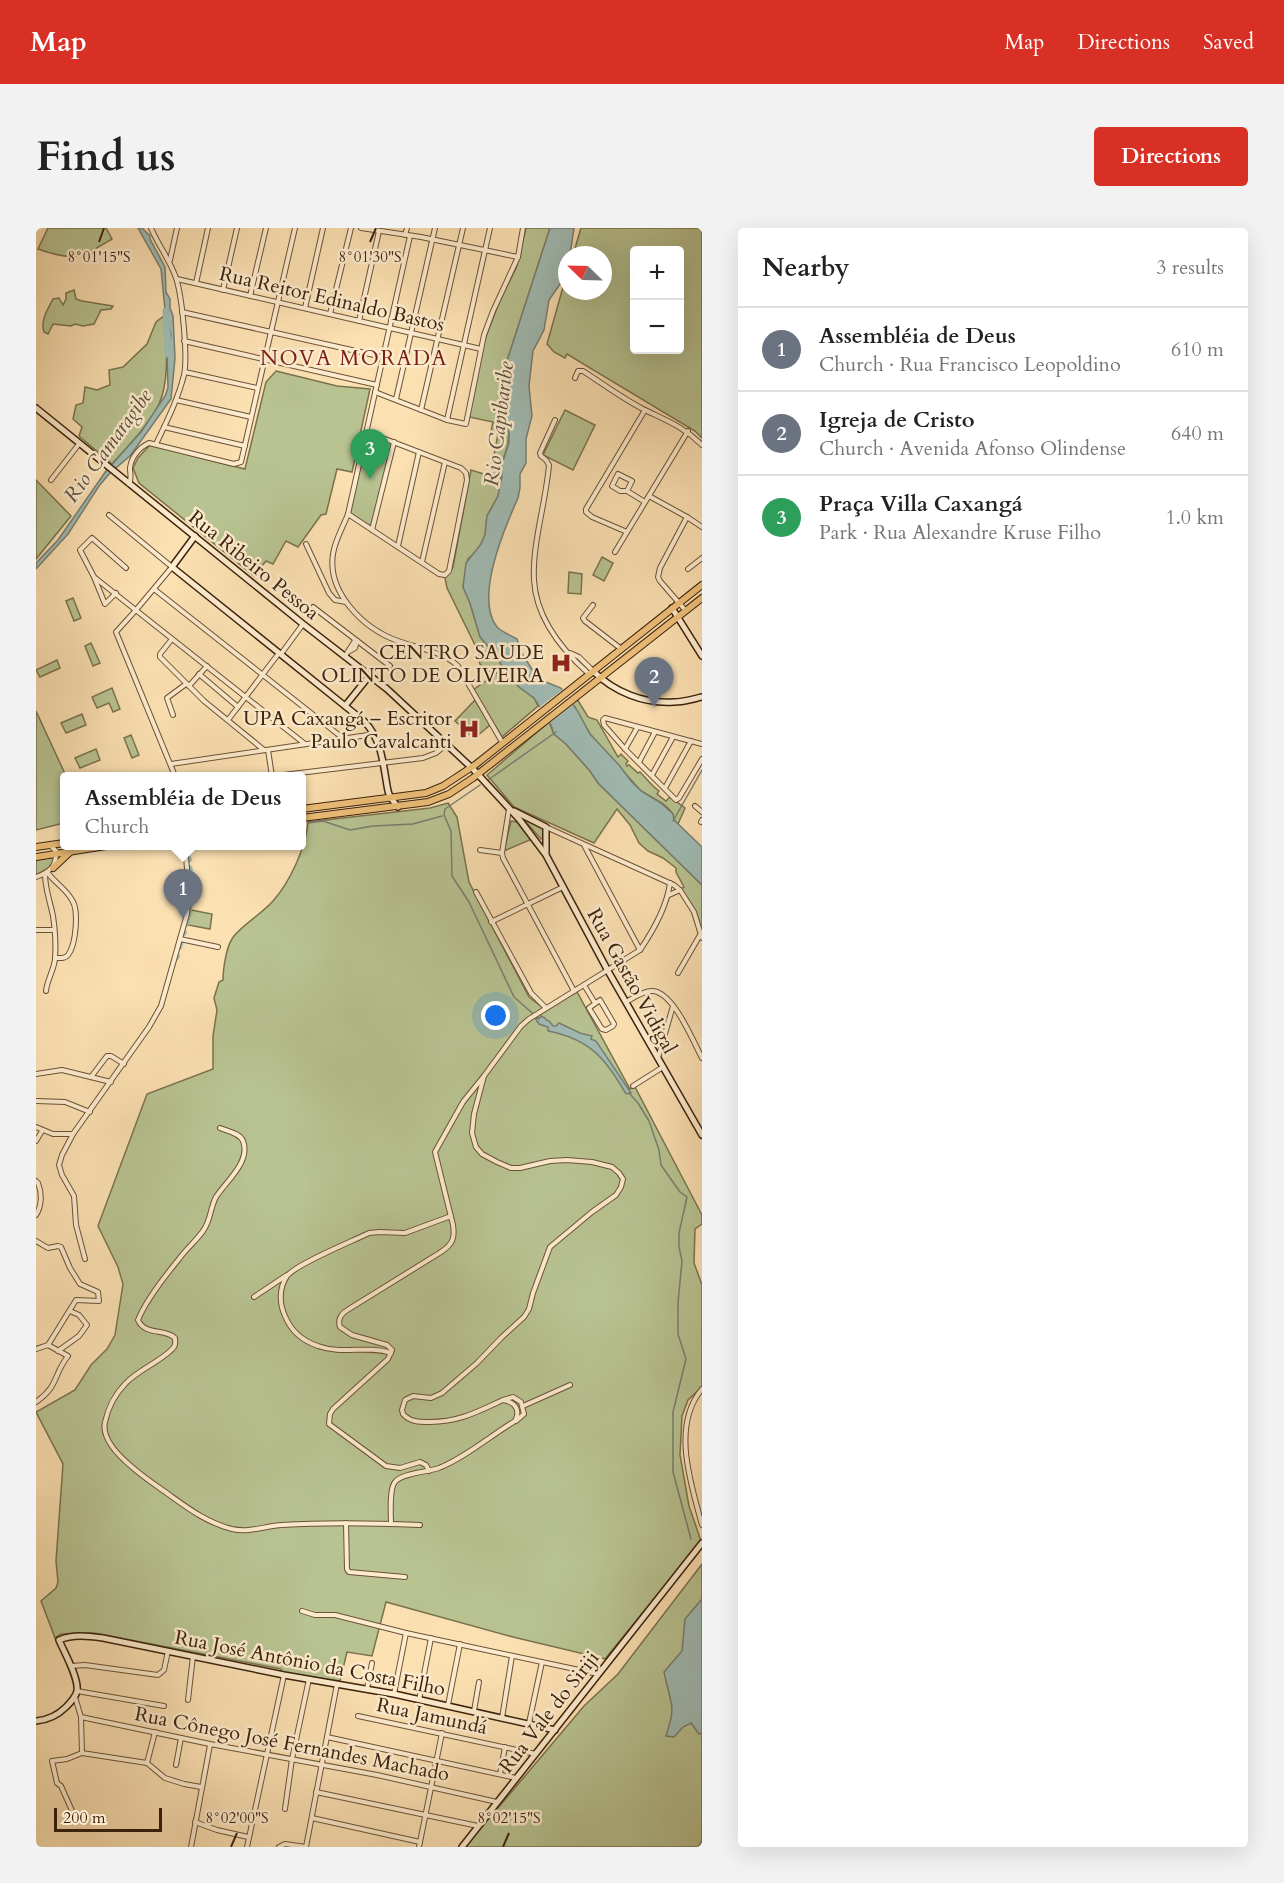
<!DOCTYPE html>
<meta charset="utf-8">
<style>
body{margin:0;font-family:Cardo,serif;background:#f2f2f2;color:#222}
.controls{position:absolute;right:18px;top:18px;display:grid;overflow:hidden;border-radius:6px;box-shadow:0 6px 24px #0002}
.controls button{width:54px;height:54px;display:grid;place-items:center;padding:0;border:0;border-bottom:2px solid #e0e0e0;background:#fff;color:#222;font:30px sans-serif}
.compass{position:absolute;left:522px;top:18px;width:54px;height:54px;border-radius:50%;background:#fff;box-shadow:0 6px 24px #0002;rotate:293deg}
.scale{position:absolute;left:18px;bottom:15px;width:108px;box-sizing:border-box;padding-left:6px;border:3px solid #3c210c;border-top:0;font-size:16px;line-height:21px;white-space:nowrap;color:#3c210c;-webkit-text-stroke:4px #fcebcd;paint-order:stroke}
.you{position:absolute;left:460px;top:788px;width:21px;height:21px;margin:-15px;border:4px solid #fff;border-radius:50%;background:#1a73e8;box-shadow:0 0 0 9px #1a73e833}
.badge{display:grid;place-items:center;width:39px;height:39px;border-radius:50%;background:#d93025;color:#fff;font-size:20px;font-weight:700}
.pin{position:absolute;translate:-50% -50px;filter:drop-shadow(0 2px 3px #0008)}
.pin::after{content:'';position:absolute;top:32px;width:21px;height:18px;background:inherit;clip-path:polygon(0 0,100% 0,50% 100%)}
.popup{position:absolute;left:24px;top:544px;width:246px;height:78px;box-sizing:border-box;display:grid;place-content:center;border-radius:6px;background:#fff;filter:drop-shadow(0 2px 4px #0005);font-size:20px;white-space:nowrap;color:#767676}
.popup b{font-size:22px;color:#222}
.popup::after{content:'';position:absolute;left:50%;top:100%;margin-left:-12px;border:12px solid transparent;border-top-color:#fff}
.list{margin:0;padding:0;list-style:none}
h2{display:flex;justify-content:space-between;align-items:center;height:78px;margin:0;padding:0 24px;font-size:26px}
h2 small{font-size:20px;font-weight:400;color:#767676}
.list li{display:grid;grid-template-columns:39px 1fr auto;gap:18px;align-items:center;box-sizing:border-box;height:84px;padding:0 24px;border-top:2px solid #e0e0e0}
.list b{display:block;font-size:22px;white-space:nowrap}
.list p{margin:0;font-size:20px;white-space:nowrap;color:#767676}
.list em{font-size:20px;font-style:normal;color:#767676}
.map{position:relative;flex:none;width:666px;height:1619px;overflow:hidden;border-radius:6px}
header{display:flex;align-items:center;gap:36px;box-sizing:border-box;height:84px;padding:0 30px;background:#d93025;color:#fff}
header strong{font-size:28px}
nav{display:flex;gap:33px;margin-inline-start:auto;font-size:21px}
.intro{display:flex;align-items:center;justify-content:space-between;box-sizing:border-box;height:144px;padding:0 36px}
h1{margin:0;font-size:42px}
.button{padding:15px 27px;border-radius:6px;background:#d93025;color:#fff;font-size:21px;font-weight:700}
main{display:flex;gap:36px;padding:0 36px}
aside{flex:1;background:#fff;border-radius:6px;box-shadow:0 6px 24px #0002}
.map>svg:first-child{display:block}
</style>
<header>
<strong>Map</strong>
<nav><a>Map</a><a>Directions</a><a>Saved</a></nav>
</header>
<div class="intro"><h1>Find us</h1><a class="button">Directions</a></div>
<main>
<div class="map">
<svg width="666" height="1619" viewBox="0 0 666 1619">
<rect width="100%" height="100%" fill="#fbe0b2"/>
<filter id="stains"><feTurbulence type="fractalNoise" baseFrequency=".00333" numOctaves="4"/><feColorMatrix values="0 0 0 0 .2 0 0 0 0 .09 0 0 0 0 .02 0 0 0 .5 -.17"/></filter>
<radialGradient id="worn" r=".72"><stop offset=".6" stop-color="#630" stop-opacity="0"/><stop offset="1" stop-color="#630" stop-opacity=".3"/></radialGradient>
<!-- green -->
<g fill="#b8c391" stroke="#7a724e" stroke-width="1.5" fill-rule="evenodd">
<path d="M12 0H70L76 11C44 30 39 34 2 21Z"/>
<polygon points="490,0 514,0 470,136 467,179 473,204 472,216 465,239 465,255 462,268 451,288 449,307 445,316 441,323 432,331 427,359 434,375 444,409 462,430 467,441 483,459 498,470 502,478 466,509 437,462 461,445 451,443 444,436 439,417 411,360 409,350 417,339 435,242 454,248 462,206 455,203 457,194 433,189 448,114 464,72 480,40"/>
<path d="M545 0H666V210L659 203 531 126 529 130 518 124 511 116 531 45V63H567V27H537ZM598 22H644V122H598Z"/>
<path d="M38 62 40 71 46 73 77 78 75 81 65 82 58 96 47 98 39 96 35 98 17 96 12 106 8 104C4 93 12 81 17 71L23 70 27 77 30 71V65Z"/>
<path d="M128 88C131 114 134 152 123 176 112 198 92 218 76 236L43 208 46 199 37 191 40 177 47 175 49 159 61 162 74 157 73 142 87 139 111 116 120 94Z"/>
<polygon points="240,143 301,158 334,161 316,244 301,241 290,286 285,287 262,319 250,313 237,336 230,333 218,348 103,255 97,240 102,230 114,217 209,241 230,154"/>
<polygon points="529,182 559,197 537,242 507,227"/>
<polygon points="331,205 356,215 336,299 313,286"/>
<polygon points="0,252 35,288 0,331"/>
<polygon points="566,329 577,335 568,353 557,347"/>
<polygon points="533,344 546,346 545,366 532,365"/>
<polygon points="37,370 45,390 38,393 30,373"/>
<polygon points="55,415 64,435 57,438 49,418"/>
<polygon points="21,432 24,440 4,449 0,442"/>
<polygon points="76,460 84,481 77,484 73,475 61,480 56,469"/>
<path d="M541 471 552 489 561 492 582 529 585 526 592 533 590 536 591 538 593 537 602 545 604 544C610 550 615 557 623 563L621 566 630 573 634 569 649 580 642 596 638 592 637 586 632 580 626 575 605 563 554 506 536 475Z"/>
<polygon points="439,472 454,497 441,508 436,503 433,506 419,493"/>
<polygon points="0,483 30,548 28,595 0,602"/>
<polygon points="46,486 50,497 30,505 25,495"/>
<polygon points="513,494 518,506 530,516 554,543 562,555 666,657 666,705 662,690 645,661 648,659 640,644 640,640 627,630 612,623 603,615 594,597 581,581 558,615 478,579 451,547"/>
<polygon points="95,507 103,527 96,530 88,510"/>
<polygon points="60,521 64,532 44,540 39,530"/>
<path d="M412 575 421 589 433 654 493 769 510 782 540 762 594 861 599 859 666 987V996L659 1001 658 1035 666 1057V1159L652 1172 646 1188 644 1227 653 1278 665 1313 569 1431 477 1409 350 1374 336 1428 311 1424 304 1453 245 1444V1441L58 1405 25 1406 19 1410 5 1373 20 1360 22 1354 20 1333 27 1236 0 1184 39 1162 55 1137 71 1121 79 1107 87 1056 82 1039 62 998 111 866 177 841V808L181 782 178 770 183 754 187 752C187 742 190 720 196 711 202 700 227 685 237 673 254 654 270 619 272 594L394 580Z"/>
<polygon points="490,591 508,599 509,610 505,611 489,593"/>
<polygon points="475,593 481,594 496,611 468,623"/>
<polygon points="17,629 18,632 14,639 0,647 0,632"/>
<polygon points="155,682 176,686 174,701 152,697"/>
<polygon points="666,1336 666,1619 429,1619 548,1478 582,1446"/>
</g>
<!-- water -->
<g fill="#a0bbb4" stroke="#787d71" stroke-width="1.5">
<polygon points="102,0 106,0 114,8 114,11 129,39 130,64 134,71 134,80 137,88 139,130 135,171 94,228 74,245 63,258 32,306 0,341 0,335 22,312 70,243 105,204 129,168 132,160 131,124 135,107 132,92 130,92 125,41"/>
<path d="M514 0H538L534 27H531V35L527 52 513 72 508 102 497 123 493 158 496 188 490 211V235L484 246V260L482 270C469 299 438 370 461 399 466 404 474 407 481 411L485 424 499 446 505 452 525 460 541 482 554 506 583 537 595 553 605 563 625 575 637 586 638 592 666 619V657L562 555 554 543 530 516 518 506 515 497 498 470 483 459 467 441 462 430 444 409 434 375 427 359 430 335 445 316 449 307 451 288 462 268 466 248 465 239 473 215V204L467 179 470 136Z"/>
<path d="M505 788 509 790 510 792 513 793 517 798H520L523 795 544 805 556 808 555 811 560 813 595 865 590 866C570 831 554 811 512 803V799L503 796 499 790H504Z"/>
<path d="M666 1371V1505L663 1506 655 1495 647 1499 638 1509 630 1508C633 1498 638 1484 635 1474 633 1464 630 1454 628 1444L646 1423 649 1391Z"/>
</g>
<!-- pier -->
<polygon fill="#fbe0b2" points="529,460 539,475 511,497 501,481"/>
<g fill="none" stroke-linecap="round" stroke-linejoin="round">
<!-- stream -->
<g stroke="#787d71" stroke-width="1.5">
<polyline points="452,552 520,504"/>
<polyline points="444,557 409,581 408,587 415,603 416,648 433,674 478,769 503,791"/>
<polyline points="637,593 666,542"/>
<polyline points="272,595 287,593 314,602 337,598 377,596 406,588"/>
<polyline points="266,596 267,596"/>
<polyline points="593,865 602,875 613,893 623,922 625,937 644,964 651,969 643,1005 643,1019 646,1033 642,1075 642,1106 650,1131 637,1184 637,1244 655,1311"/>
<polyline points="662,1619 666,1612"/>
</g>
<!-- canal -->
<g stroke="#a0bbb4" stroke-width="4">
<polyline points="153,629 154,632"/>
<polyline points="154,639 155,643"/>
<polyline points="155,647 155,649"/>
<polyline points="156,664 156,658"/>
<polyline points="155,672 155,670"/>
<polyline points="152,690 155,676"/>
<polyline points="150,697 152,693"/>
<polyline points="148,706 149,704"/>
<polyline points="144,720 146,713"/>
<polyline points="141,730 142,728"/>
</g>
<!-- river -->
<polyline stroke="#a0bbb4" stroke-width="7" points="130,83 132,126"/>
<defs>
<g id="street">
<path d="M115 0C122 17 134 32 140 50 146 68 152 128 148 147 142 171 131 193 120 216"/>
<polyline points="325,0 385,9 482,29"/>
<polyline points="369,7 371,0"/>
<path d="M374 8 312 286C307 299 299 312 297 326 291 365 328 401 362 413 381 420 408 424 422 438L466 514"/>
<polyline points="134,32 141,0"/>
<polyline points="141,51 445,121"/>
<polyline points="160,55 172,0"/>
<polyline points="187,62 201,0"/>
<polyline points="214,68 230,0"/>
<polyline points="269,80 287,0"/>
<polyline points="146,84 347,129"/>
<polyline points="294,86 315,0"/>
<polyline points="323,93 343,3"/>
<polyline points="148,113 341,157"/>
<polyline points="149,144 221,160"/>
<path d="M539 150 542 143H547C567 156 586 170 607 181 629 192 647 198 666 217"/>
<polyline points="339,164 411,192 430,196 448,107 457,83 482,29 487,0"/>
<polyline points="360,171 399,0"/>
<polyline points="140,172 215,189"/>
<polyline points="385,182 427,0"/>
<polyline points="411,192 454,0"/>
<path d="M519 192 504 225 505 228 510 232 513 237C510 274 496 316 498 352 500 390 526 422 553 446"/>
<polyline points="128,199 209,218"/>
<polyline points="15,252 43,216"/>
<path d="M93 256C96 250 94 247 94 240 95 229 104 219 113 215L198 236 205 234 259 0"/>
<polyline points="591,263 596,253 582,246 576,258 584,263 591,263 609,274"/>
<polyline points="613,268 651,289 666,299"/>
<polyline points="312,286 403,346 409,347 413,343 431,252 430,245 425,240 409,234 331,204"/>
<polyline points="73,287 136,339 100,382 80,404 139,548"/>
<polyline points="336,302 358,214"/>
<polyline points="591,304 556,289 550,284 550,281 609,182"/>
<polyline points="270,316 293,365 299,372 310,374"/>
<polyline points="362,318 383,224"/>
<polyline points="579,324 652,203"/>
<polyline points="386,334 409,234"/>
<polyline points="652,341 666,330"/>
<polyline points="58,349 269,516"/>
<polyline points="118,361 308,511"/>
<polyline points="80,365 69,376 58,349 44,322 56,310 90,340"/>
<polyline points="557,377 547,390 549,393 584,420"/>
<polyline points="277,379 354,438"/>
<polyline points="650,383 624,353 622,349 624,340 651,289"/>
<polyline points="136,411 124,426 124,429 168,473 228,522"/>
<polyline points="312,424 319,420 321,413"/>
<polyline points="534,425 543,429 557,443"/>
<polyline points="245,426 267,396"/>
<polyline points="309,428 318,414 321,413"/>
<polyline points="163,446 202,479"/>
<polyline points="153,458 171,438"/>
<polyline points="137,487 131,470 150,456"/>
<polyline points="192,492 243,425"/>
<polyline points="666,516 569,490 567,492 568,497 589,521 640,572 643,570 666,531"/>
<polyline points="589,521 601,500"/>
<polyline points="232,522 236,548"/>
<polyline points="603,534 619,504"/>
<polyline points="135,536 339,506"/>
<polyline points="616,547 637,509"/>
<polyline points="239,548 387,530 400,525 411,516"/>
<polyline points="629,560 655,513"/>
<polyline points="659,578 666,584"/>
<polyline points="473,581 466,625 467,630 538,763"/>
<polyline points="665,594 666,592"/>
<polyline points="510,599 638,657 644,662"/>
<polyline points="548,617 604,722"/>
<polyline points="444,622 466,625"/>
<path d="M11 644C18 654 30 661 36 672 43 682 40 717 32 727 29 731 24 730 19 730"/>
<path d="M9 646C9 661 14 673 17 688 19 701 20 718 19 731 18 742 11 752 10 763"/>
<path d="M0 649C13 645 21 638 20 623L15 618"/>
<polyline points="440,664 495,765 510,780"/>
<polyline points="633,667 644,662 658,684 666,710"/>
<polyline points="455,694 527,659"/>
<polyline points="0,702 18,702"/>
<polyline points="144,711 182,719"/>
<polyline points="642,745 664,707"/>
<polyline points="548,757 559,775"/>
<polygon points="564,772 578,796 577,798 570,802 566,801 553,780"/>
<path d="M590 774C597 770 607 763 616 763 637 763 657 813 666 830"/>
<polyline points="622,830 637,778"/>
<polyline points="0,846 26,842 75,854"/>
<path d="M448 848 485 798 493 791 604 722C617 703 631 678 634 655"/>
<polyline points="55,849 71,828 75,828 88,836"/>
<polyline points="597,858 627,839"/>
<polyline points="0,873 29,874 54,884"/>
<polyline points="0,899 17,906 37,906 113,799 125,778 151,686 153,663 149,618"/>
<path d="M184 900C191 903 204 905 207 913 215 934 190 953 180 969 174 980 175 992 167 1003 160 1013 150 1021 143 1031 129 1048 110 1072 102 1092 109 1108 129 1100 139 1110 139 1114 140 1116 138 1119 129 1131 102 1142 90 1155 80 1165 72 1180 69 1194 65 1211 84 1229 96 1239 105 1247 115 1254 125 1261 148 1277 168 1294 196 1301 214 1305 229 1298 246 1297 292 1294 338 1295 384 1297"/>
<polyline points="37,906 26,927 23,937 26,947 38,968 40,997 49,1031"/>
<polyline points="0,913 6,903"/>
<path d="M0 953 2 955C6 965 6 978 0 987"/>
<polyline points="0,1013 12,1020 22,1018 25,1019 34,1040 44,1056 62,1064 63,1073 40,1072 12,1117 0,1121"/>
<polyline points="218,1069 251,1047"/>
<polyline points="22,1123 43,1108 51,1097 43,1087 34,1083"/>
<path d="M355 1125C331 1117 306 1127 282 1118 267 1113 255 1103 249 1088 243 1075 243 1060 251 1048 260 1036 317 1013 333 1005L343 1004 369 1005 415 988"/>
<path d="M666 1161C635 1198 655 1256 666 1297"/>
<polyline points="467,1172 477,1169 485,1174 488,1186 480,1193"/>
<path d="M0 1174C23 1158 17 1147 32 1128L12 1117"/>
<polyline points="487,1178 534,1157"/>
<polyline points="310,1295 311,1341 313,1344 369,1349"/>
<path d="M355 1296C355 1286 353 1261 359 1254 366 1245 392 1244 403 1240 430 1229 454 1208 479 1193 485 1182 479 1174 467 1172 441 1184 423 1194 394 1194 383 1194 374 1194 367 1186L366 1182 369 1172 377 1168 395 1170 406 1165 441 1135 466 1109 488 1089 493 1081 497 1065 514 1019 556 984 580 967 585 959 587 951 583 945 576 939 556 934 531 932 514 933 484 940H475L461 934 446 926 440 919 436 905 438 886 448 848 427 874 399 924 417 997C419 1010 417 1016 405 1024L313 1081C306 1085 301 1090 304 1099L316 1107 351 1117 356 1122 352 1131 297 1181 294 1186 293 1196 350 1238 364 1240 384 1234 390 1237 393 1243"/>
<polyline points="266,1383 279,1387 299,1387 370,1405 562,1446"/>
<polyline points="35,1438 49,1437 122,1447 128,1442 132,1423"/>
<polyline points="331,1461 336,1435"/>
<polyline points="41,1463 128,1478"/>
<polyline points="358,1466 370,1405"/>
<polyline points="39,1469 45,1489 46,1525"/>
<polyline points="152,1472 157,1428"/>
<polyline points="383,1472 395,1410"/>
<polyline points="412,1477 424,1416"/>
<polyline points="438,1483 443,1454"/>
<polyline points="322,1488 500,1526"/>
<polyline points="45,1489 174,1516 341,1547 461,1574"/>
<polyline points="466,1490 476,1428"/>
<polyline points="493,1495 506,1434"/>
<polyline points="291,1509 480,1550"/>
<polyline points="46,1525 111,1535 129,1550 148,1556 165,1559"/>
<polyline points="111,1535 119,1504"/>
<polyline points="140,1537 145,1510"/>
<polyline points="464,1546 469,1519"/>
<polyline points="280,1564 442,1598"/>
<polyline points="249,1581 256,1531 273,1451"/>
<polyline points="37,1585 25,1558 21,1555 16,1533 31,1531 46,1525"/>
<polyline points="276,1590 384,1614"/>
<polyline points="159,1594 181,1602 212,1609"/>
<polyline points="155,1619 174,1517"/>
<polyline points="211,1619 248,1447"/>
<polyline points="243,1619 249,1616 270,1619"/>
<polyline points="270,1619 301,1456"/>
<polyline points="383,1619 406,1505"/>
</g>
<g id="secondary">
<polyline points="0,180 267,396 351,461 437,541 483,591 510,627 572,743 666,907"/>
<path d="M159 308 136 339 329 494C347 514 347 538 352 563L354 569 362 579"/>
<polyline points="636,380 666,428"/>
<path d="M557 443C578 464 608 476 638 474 648 474 657 471 666 469"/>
<polyline points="309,478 334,447"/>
<polyline points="478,583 510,599 510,625"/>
<path d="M0 1493C12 1492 21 1488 30 1479 34 1475 40 1469 41 1463 43 1450 28 1424 23 1412 37 1406 52 1408 67 1410L248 1447 358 1466 519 1502"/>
<polyline points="426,1619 666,1315"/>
</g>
<g id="primary">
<polyline points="266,581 390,565 407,558 439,537 666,357"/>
<polyline points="266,590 392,574 413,566 437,550 666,370"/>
<polyline points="0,619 28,615"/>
<polyline points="0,629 70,618"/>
<polyline points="17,640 34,624"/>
</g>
</defs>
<!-- street casing -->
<use href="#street" stroke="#6c5136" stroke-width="6"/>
<!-- secondary casing -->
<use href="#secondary" stroke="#3c210c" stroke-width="8"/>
<!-- primary casing -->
<use href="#primary" stroke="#3c210c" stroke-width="8"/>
<!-- street -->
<use href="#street" stroke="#fcebcd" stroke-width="4"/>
<!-- secondary -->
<use href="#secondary" stroke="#fcebcd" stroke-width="5"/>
<!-- primary -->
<use href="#primary" stroke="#eec079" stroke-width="6"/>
</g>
<!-- ticks -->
<path fill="none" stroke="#3c210c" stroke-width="2" d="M63 14 68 0M334 14 340 0M195 1619 201 1605M467 1619 473 1605"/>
<!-- icons -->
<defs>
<symbol id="hospital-bare" viewBox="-9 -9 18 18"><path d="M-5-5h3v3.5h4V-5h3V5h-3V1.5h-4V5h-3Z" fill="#8f2418" stroke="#fcebcd" stroke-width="2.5" paint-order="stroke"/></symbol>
</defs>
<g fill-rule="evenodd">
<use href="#hospital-bare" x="510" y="420" width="30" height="30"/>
<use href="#hospital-bare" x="418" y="486" width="30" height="30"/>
</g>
<g text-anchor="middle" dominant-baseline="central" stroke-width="5" stroke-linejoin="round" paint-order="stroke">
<!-- street labels -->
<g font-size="20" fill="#3c210c" stroke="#fcebcd">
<text transform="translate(296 71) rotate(13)">Rua Reitor Edinaldo Bastos</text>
<text transform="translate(218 337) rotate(39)">Rua Ribeiro Pessoa</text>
<text transform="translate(596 753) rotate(61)">Rua Gastão Vidigal</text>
<text transform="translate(274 1435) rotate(11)">Rua José Antônio da Costa Filho</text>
<text transform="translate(513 1484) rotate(-52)">Rua Vale do Siriji</text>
<text transform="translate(396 1488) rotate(12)">Rua Jamundá</text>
<text transform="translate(256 1516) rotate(11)">Rua Cônego José Fernandes Machado</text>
</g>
<!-- poi labels -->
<g font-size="20" fill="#3c210c" stroke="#fcebcd" text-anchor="end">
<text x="508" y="424">CENTRO SAUDE<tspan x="508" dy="23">OLINTO DE OLIVEIRA</tspan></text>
<text x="416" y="490">UPA Caxangá – Escritor<tspan x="416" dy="23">Paulo Cavalcanti</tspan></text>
</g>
<!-- neighbourhood labels -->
<g font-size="21" letter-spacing="1.5" fill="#7a1f14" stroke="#fcebcd">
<text x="318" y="130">NOVA MORADA</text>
</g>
<!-- water labels -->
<g font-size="21" font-style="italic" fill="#5a4f3e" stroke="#fcebcd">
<text transform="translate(463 196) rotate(-83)">Rio Capibaribe</text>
<text transform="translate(72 218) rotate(-54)">Rio Camaragibe</text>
</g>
</g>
<g font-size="15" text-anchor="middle" fill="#3c210c" stroke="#fcebcd" stroke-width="5" stroke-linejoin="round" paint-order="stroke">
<text x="63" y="34">8°01'15"S</text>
<text x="334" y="34">8°01'30"S</text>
<text x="201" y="1595">8°02'00"S</text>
<text x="473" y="1595">8°02'15"S</text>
</g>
<rect width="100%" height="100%" filter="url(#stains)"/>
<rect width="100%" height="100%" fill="url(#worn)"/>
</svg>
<div class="controls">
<button>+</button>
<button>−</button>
</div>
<svg class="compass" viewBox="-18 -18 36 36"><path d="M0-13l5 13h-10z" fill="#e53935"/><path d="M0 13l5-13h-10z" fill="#767676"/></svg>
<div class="scale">200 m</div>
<div class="you"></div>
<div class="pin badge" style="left:147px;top:691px;background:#6b7280">1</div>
<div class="popup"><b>Assembléia de Deus</b>Church</div>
<div class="pin badge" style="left:618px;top:479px;background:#6b7280">2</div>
<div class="pin badge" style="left:334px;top:251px;background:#2e9e5b">3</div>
</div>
<aside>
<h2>Nearby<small>3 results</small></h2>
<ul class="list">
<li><span class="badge" style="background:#6b7280">1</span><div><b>Assembléia de Deus</b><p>Church · Rua Francisco Leopoldino</p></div><em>610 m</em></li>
<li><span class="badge" style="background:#6b7280">2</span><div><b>Igreja de Cristo</b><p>Church · Avenida Afonso Olindense</p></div><em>640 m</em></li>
<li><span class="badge" style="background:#2e9e5b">3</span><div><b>Praça Villa Caxangá</b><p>Park · Rua Alexandre Kruse Filho</p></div><em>1.0 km</em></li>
</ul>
</aside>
</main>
